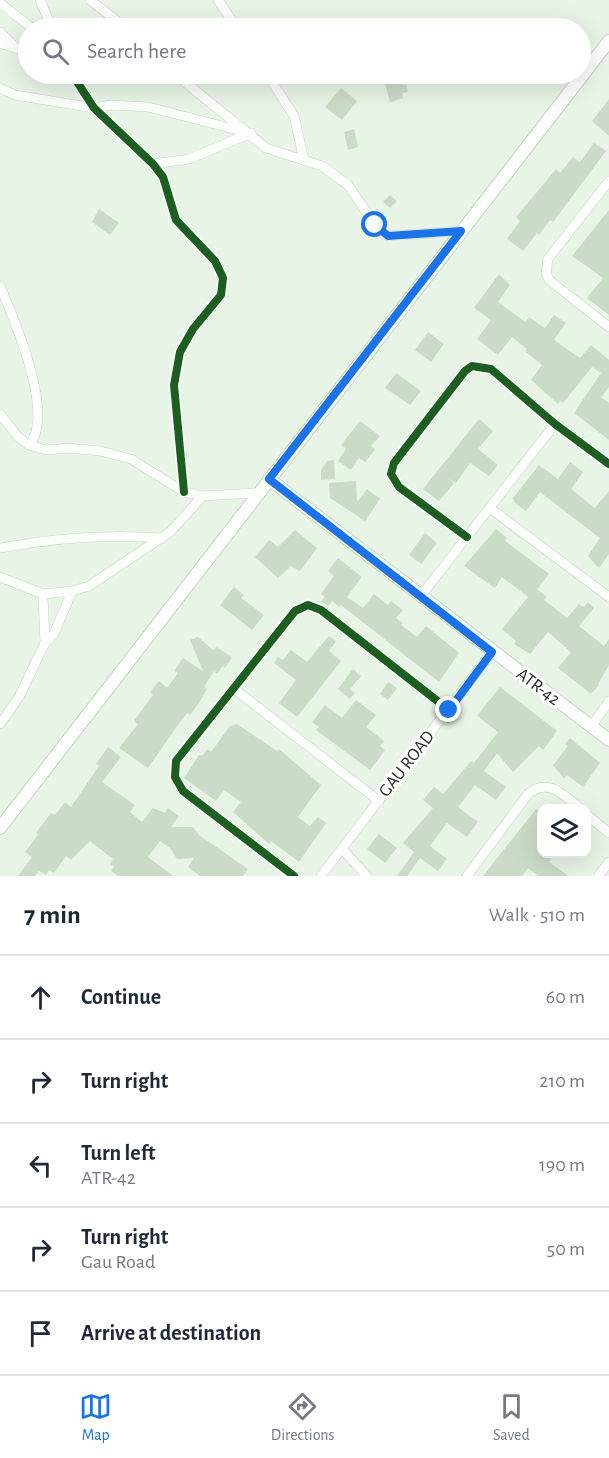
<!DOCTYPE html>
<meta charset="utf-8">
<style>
body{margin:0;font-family:"Alegreya Sans",sans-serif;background:#f6f6f7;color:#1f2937}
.controls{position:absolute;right:18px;bottom:18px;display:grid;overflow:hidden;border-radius:12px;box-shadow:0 6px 24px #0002}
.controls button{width:54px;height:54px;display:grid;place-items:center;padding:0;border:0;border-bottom:2px solid #e0e1e3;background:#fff;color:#1f2937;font:30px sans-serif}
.stop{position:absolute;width:18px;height:18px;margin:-14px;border:4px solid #1a73e8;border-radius:50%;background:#fff}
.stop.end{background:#1a73e8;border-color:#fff;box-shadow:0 2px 6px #0008}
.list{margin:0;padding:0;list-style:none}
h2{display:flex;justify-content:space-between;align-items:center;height:78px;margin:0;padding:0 24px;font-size:26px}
h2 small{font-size:20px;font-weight:400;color:#747a83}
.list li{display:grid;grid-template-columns:39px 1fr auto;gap:18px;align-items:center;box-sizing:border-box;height:84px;padding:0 24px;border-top:2px solid #e0e1e3}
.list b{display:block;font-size:22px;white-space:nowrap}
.list p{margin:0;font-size:20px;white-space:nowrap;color:#747a83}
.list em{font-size:20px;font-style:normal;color:#747a83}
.icon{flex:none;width:33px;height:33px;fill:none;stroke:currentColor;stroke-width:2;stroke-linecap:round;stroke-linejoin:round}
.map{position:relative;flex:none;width:609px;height:876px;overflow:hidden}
.search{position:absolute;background:#fff;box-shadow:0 6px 24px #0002;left:18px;right:18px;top:18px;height:66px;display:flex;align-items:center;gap:15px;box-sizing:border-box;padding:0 21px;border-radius:33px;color:#747a83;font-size:22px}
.sheet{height:498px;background:#fff}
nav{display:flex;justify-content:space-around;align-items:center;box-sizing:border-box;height:84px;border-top:2px solid #e0e1e3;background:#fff;font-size:16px;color:#747a83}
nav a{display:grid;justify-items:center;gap:3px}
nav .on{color:#1a73e8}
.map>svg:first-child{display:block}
</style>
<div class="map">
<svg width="609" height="876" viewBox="0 0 609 876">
<rect width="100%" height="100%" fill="#e8f5e6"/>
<!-- building -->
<g fill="#cadbc7">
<polygon points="390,74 398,74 402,85 406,84 408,92 402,93 403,98 390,102 383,76"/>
<polygon points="341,88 357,101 342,120 325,107"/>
<polygon points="609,99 609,136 592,121"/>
<polygon points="354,129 358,147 348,150 344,132"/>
<polygon points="594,143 606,151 553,222 550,220 539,235 537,233 523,251 507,239 520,221 516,217 556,169 560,173 573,157 580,162"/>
<polygon points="390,195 397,201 390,208 383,202"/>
<polygon points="99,209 119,223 110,235 92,222"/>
<polygon points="609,210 609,315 587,298 603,278 572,256"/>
<polygon points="499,274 510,285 498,302 525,322 529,317 545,328 554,315 566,323 554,340 580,358 591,345 609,360 609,387 601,397 609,403 609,440 574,413 601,373 592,367 563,403 560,401 558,404 531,380 542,365 525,351 527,349 512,337 498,355 477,339 491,320 474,308"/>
<polygon points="428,332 444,344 431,362 415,350"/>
<polygon points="396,373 421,391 410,405 385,388"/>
<polygon points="479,419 493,431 478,449 498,465 489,476 470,463 456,483 448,478 454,483 439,501 423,489"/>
<polygon points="360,421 380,436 371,446 375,449 365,462 359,458 351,470 338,461 346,449 341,445"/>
<polygon points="334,460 335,479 321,480 321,470 327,461"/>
<polygon points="570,462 583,472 571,489 595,508 609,491 609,554 599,568 588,556 600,538 540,492 526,511 515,503 513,498 539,465 558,479"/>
<polygon points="356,481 357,502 367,489 380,499 365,521 330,498 329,483"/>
<polygon points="496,529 507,538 505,541 549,574 537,589 547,597 544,600 567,618 579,604 584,607 588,602 594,608 579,626 604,646 609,639 609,665 598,684 599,685 591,694 558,668 571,652 548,632 530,654 514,644 516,641 502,629 528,597 502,577 495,588 464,566"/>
<polygon points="295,530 317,548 300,571 291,566 278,578 255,557 269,540 278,547"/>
<polygon points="425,533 437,543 421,564 409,555"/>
<polygon points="338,558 362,577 347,597 363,608 374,594 388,605 391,601 403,610 396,618 403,623 401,625 417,637 426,626 459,653 439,682 341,605 339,607 332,601 328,606 321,601 325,597 321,594 334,576 328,571"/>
<polygon points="234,587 244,595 241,598 264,615 252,630 220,605"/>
<polygon points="329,636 336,641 329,651 341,661 297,717 279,703 296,680 274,663 278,657 283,660 291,650 307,662"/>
<polygon points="198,637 213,650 216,647 232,657 225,668 223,666 217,674 214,671 204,687 207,689 199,703 190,715 187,713 180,722 148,768 119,748 138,724 134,721 153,695 150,692 159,681 167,688 178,673 174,671 183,658 203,671 190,640"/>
<polygon points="353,669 361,676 350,689 355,693 350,699 338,689"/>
<polygon points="388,682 397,688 388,700 380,694"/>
<polygon points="500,687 557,731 543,750 539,746 513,772 497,753 484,771 506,787 496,800 475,785 458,807 478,822 467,837 447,823 430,846 447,859 438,871 420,858 407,876 397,876 414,852 403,843 433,808 423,800 434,787 443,794 471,761 474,763 498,732 477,716"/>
<polygon points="356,700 376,715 366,727 384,741 380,746 385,750 370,770 316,730 319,727 312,722 325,705 342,718"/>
<polygon points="237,724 277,751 279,749 321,785 298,817 310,826 318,817 326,823 299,862 271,841 269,844 233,812 241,802 224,790 216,801 184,778 199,755 203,755 207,749 211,752 230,726"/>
<polygon points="570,738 600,763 583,787 567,775 564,779 553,765 568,746 565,744"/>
<polygon points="108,747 121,757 102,782 135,805 130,812 142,822 153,808 165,813 168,808 179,816 171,827 193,827 199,835 248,869 243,876 200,876 188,867 194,858 177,859 170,848 160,841 148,857 173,876 118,876 111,871 114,867 110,864 113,859 90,841 71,860 66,856 54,873 49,870 46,875 39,871 35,876 18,876 32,857 25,852 38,835 36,833 51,813 55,815 65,802 71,807 99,766 96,764"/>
<polygon points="536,809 542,813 542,854 555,854 549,862 569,876 539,876 528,868 522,876 483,876"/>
<polygon points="379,834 397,848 385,863 367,849"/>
</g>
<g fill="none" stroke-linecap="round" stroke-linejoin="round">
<defs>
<g id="street">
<polyline points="40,0 52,28"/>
<polyline points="90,0 126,28"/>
<polyline points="218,0 237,28"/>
<polyline points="0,3 32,28"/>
<polyline points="0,32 15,47"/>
<polyline points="0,43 28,52"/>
<polyline points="72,74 94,108 153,164 163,177 176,220 215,261 223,278 221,295 193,329 180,352 174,385 184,492"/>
<polyline points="175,74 266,148 322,166 348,185 380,232 388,236 461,231"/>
<polyline points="267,74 294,116 304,160"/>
<polyline points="0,88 15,95 94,108 111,105 148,107 246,132"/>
<polyline points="153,164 189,159 251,133"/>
<polyline points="609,181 548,259 546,273 549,280 609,327"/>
<path d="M0 286C14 319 56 416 29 445"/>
<polyline points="0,414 18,437 29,445 46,450 68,448 100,451 131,459 184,492 203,496"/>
<polyline points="491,509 609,597"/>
<polyline points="467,537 399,487 391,474 394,463 465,371 472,366 491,369 555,424 609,464"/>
<path d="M0 548C53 538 108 534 161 538"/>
<polyline points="0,577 43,594 72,591 89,586 170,532 203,496 258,493"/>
<polyline points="43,594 45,643"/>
<polyline points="420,597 555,424"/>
<polyline points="233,688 379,801"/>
<polyline points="0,724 19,697 45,643 54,634 72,591"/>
<polyline points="591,727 609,701"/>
<polyline points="586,814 609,833"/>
<polyline points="343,850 367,876"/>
<polyline points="294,876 183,791 175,777 176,761 295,611 308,605 321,610 449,710"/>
<polyline points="321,876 492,652"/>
<path d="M467 876 528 794C549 777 563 795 580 808"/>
<polyline points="598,876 609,862"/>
</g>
<g id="secondary">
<polyline points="269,479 609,740"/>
<polyline points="0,828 609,41"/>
</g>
</defs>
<!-- street casing -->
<use href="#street" stroke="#c8d2c6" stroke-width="10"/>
<!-- secondary casing -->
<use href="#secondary" stroke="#c8d2c6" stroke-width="14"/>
<!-- street -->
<use href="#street" stroke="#fcfefb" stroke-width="9"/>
<!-- secondary -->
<use href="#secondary" stroke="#fcfefb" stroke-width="12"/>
<defs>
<g id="cycleway">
<polyline points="72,74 94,108 153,164 163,177 176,220 215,261 223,278 221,295 193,329 180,352 174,385 184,492"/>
<polyline points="467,537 399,487 391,474 394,463 465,371 472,366 491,369 555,424 609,464"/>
<polyline points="294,876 183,791 175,777 176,761 295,611 308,605 321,610 449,710"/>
</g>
</defs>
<!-- cycleway casing -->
<use href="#cycleway" stroke="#fff" stroke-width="11"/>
<!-- cycleway -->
<use href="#cycleway" stroke="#1b5e20" stroke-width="8"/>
</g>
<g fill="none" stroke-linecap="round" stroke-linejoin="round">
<!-- route -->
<polyline stroke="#1a73e8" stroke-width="8" points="375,225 388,236 461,231 269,479 492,652 449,710"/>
</g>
<g text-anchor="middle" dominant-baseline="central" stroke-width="6" stroke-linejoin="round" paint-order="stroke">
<!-- street labels -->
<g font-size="18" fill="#232b22" stroke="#fff">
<text transform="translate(538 687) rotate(37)">ATR-42</text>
<text transform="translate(407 764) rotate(-52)">GAU ROAD</text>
</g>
</g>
</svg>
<div class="controls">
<button><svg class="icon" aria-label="layers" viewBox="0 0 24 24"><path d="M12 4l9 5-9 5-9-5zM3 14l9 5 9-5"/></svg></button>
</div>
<div class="stop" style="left:375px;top:225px"></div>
<div class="stop end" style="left:449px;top:710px"></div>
<div class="search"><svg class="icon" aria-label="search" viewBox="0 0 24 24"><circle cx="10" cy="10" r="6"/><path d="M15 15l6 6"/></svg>Search here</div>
</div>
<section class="sheet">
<h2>7 min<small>Walk · 510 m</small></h2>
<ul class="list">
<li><svg class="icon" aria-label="ahead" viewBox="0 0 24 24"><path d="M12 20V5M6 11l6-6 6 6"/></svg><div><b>Continue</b></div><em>60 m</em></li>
<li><svg class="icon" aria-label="right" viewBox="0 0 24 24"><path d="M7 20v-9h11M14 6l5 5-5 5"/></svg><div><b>Turn right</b></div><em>210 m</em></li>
<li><svg class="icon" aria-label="left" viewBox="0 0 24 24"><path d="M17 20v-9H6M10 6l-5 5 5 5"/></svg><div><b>Turn left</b><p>ATR-42</p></div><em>190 m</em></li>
<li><svg class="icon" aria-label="right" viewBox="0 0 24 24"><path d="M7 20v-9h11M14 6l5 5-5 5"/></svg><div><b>Turn right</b><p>Gau Road</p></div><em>50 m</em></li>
<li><svg class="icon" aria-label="arrive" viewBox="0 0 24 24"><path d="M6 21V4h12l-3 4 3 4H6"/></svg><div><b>Arrive at destination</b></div></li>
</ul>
</section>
<nav>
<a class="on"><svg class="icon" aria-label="map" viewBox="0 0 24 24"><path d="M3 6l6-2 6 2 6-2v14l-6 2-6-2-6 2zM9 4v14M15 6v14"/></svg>Map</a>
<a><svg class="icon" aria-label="directions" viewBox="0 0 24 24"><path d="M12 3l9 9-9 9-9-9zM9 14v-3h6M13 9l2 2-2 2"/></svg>Directions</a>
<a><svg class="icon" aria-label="saved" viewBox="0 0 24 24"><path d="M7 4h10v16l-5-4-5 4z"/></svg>Saved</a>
</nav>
